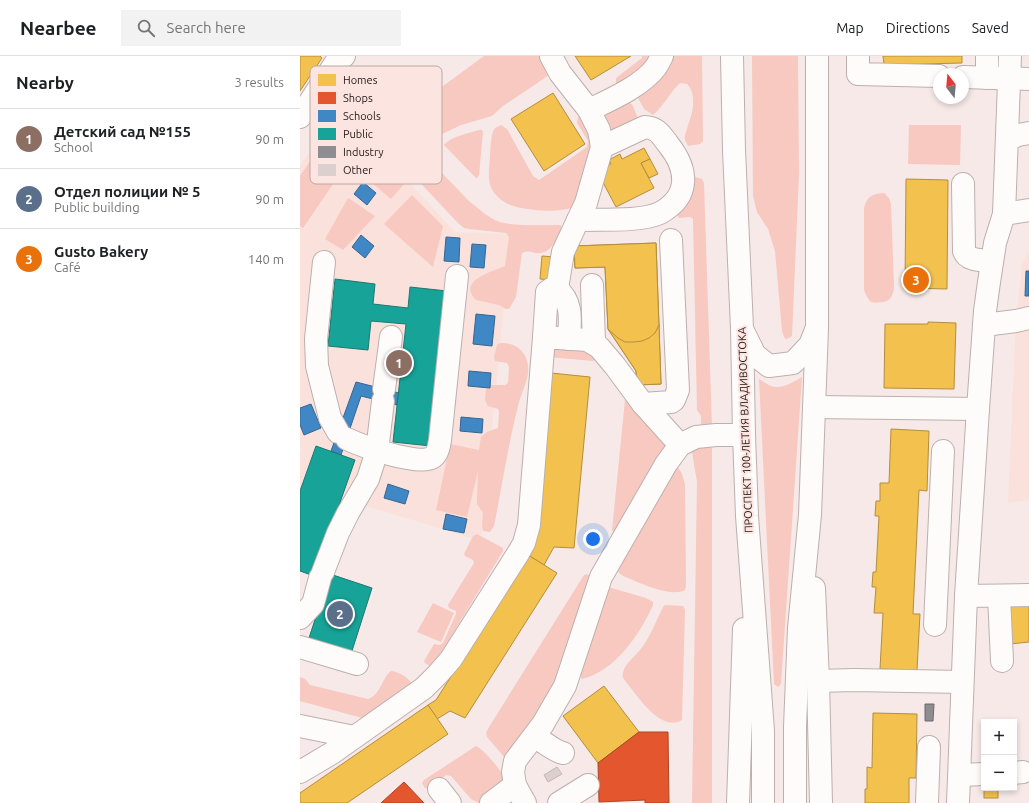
<!DOCTYPE html>
<meta charset="utf-8">
<style>
body{margin:0;font-family:Ubuntu,sans-serif;background:#f2f2f2;color:#202124}
.controls{position:absolute;right:12px;bottom:12px;display:grid;overflow:hidden;border-radius:0px;box-shadow:0 2px 6px #0003}
.controls button{width:36px;height:36px;display:grid;place-items:center;padding:0;border:0;border-bottom:1px solid #e0e0e0;background:#fff;color:#202124;font:20px sans-serif}
.compass{position:absolute;left:633px;top:12px;width:36px;height:36px;border-radius:50%;background:#fff;box-shadow:0 2px 6px #0003;rotate:344deg}
.you{position:absolute;left:293px;top:483px;width:14px;height:14px;margin:-10px;border:3px solid #fff;border-radius:50%;background:#1a73e8;box-shadow:0 0 0 6px #1a73e833}
.badge{display:grid;place-items:center;width:26px;height:26px;border-radius:50%;background:#0f766e;color:#fff;font-size:13px;font-weight:700}
.pin{position:absolute;translate:-50% -50%;border:2px solid #fff;box-shadow:0 1px 4px #0006}
.list{margin:0;padding:0;list-style:none}
h2{display:flex;justify-content:space-between;align-items:center;height:52px;margin:0;padding:0 16px;font-size:17px}
h2 small{font-size:13px;font-weight:400;color:#757577}
.list li{display:grid;grid-template-columns:26px 1fr auto;gap:12px;align-items:center;box-sizing:border-box;height:60px;padding:0 16px;border-top:1px solid #e0e0e0}
.list b{display:block;font-size:15px;white-space:nowrap}
.list p{margin:0;font-size:13px;white-space:nowrap;color:#757577}
.list em{font-size:13px;font-style:normal;color:#757577}
.icon{flex:none;width:22px;height:22px;fill:none;stroke:currentColor;stroke-width:2;stroke-linecap:round;stroke-linejoin:round}
.map{position:relative;flex:none;width:729px;height:747px;overflow:hidden}
header{display:flex;align-items:center;gap:24px;box-sizing:border-box;height:56px;padding:0 20px;background:#fff;border-bottom:1px solid #e0e0e0}
header strong{font-size:19px}
nav{display:flex;gap:22px;margin-inline-start:auto;font-size:14px}
.search{width:280px;height:36px;background:#f2f2f2;display:flex;align-items:center;gap:10px;box-sizing:border-box;padding:0 14px;border-radius:0px;color:#757577;font-size:15px}
main{display:flex}
aside{flex:1;background:#fff}
.map>svg:first-child{display:block}
</style>
<header>
<strong>Nearbee</strong>
<div class="search"><svg class="icon" aria-label="search" viewBox="0 0 24 24"><circle cx="10" cy="10" r="6"/><path d="M15 15l6 6"/></svg>Search here</div>
<nav><a>Map</a><a>Directions</a><a>Saved</a></nav>
</header>
<main>
<aside>
<h2>Nearby<small>3 results</small></h2>
<ul class="list">
<li><span class="badge" style="background:#8d6e63">1</span><div><b>Детский сад №155</b><p>School</p></div><em>90 m</em></li>
<li><span class="badge" style="background:#5c6f8a">2</span><div><b>Отдел полиции № 5</b><p>Public building</p></div><em>90 m</em></li>
<li><span class="badge" style="background:#e8710a">3</span><div><b>Gusto Bakery</b><p>Café</p></div><em>140 m</em></li>
</ul>
</aside>
<div class="map">
<svg width="729" height="747" viewBox="0 0 729 747">
<rect width="100%" height="100%" fill="#f6e9e7"/>
<!-- built -->
<g fill="#fae1dc">
<polygon points="40,52 155,176 210,178 206,225 182,478 175,483 63,449 0,515 0,397 2,396 0,389 0,110"/>
<polygon points="729,196 729,444 708,447 716,265 722,209 727,197"/>
</g>
<!-- green -->
<g fill="#f7c9c0">
<polygon points="184,0 245,0 249,19 203,50 192,60 161,69 140,79 138,78 118,57 116,49 118,46 128,41"/>
<polygon points="342,0 357,0 319,29 316,27 316,22 342,2"/>
<path d="M367 0H402L403 85 400 88 388 90C388 89 385 85 385 84 384 79 387 74 388 69 393 58 397 37 387 28L380 27C369 37 364 50 353 59L344 53 337 40Z"/>
<polygon points="452,0 498,0 499,118 492,280 489,282 486,283 484,281 482,275 475,195 468,173 457,156 453,140"/>
<path d="M45 18 47 19 170 146C178 152 186 160 195 164 208 171 244 169 260 169L263 172C259 180 251 197 240 197 232 198 231 193 222 197L216 241 209 253H206L199 249 176 244C157 225 191 216 205 210L209 181 206 177 169 173 164 172 158 167 47 49 39 46 32 41V36Z"/>
<polygon points="325,45 332,48 339,65 308,84 300,57"/>
<path d="M281 59 295 75 275 150C263 158 219 155 206 147 202 145 195 139 193 135 186 125 190 109 190 98 191 90 190 79 195 72L201 69 207 73 233 120 239 124 287 91 288 85 277 67 278 61Z"/>
<polygon points="609,69 661,69 660,109 608,108"/>
<polygon points="33,72 59,90 3,172 0,170 0,120"/>
<path d="M179 74H182L183 76 179 119 178 121 176 122 144 89C150 81 169 77 179 74Z"/>
<polygon points="77,105 104,128 91,143 64,120"/>
<polygon points="392,120 402,123 404,127 412,371 401,373 401,360 397,354 393,163 390,161 379,162 376,156"/>
<path d="M584 137 589 142 591 148 594 231C593 245 585 248 571 246L567 241 564 234V152C567 140 572 138 584 137Z"/>
<polygon points="112,139 143,170 133,211 84,168"/>
<polygon points="48,142 75,160 43,194 25,183"/>
<path d="M200 287C214 286 226 294 228 309 230 323 221 336 218 350 208 389 202 430 194 470L190 476 183 475 182 470 183 457 177 448V442L178 415 167 461 136 454 150 388 179 394 181 381 187 376 198 372 199 356 198 353 188 350 185 344 186 333 190 329H205L208 327 209 311 207 307 195 305 194 301 197 289Z"/>
<polygon points="247,287 284,289 297,303 293,305 248,301"/>
<path d="M502 321 481 628 478 631 474 628 459 323C463 325 467 329 471 330 482 334 493 326 502 321Z"/>
<polygon points="328,342 369,388 315,478 312,474 325,344"/>
<polygon points="412,386 412,747 392,747 397,426 392,396 394,390"/>
<path d="M378 411 382 418 385 429 386 530 385 534C370 542 338 526 323 520L319 517 317 514 374 412Z"/>
<polygon points="177,478 203,492 203,495 133,610 131,611 125,607 124,605 134,588 140,589 143,587 156,558 156,555 149,552 148,549 174,507 173,504 165,500 164,498 173,480"/>
<polygon points="287,518 291,521 250,646 205,702 187,681 186,677 189,671 284,519"/>
<path d="M308 531 346 542 353 546V549C340 578 315 615 282 623L278 614Z"/>
<polygon points="133,547 154,557 141,586 117,576"/>
<path d="M365 549 383 550 385 554 382 664C359 677 336 637 323 622 321 610 334 602 340 594 350 582 356 565 363 551Z"/>
<path d="M91 615C99 616 108 621 112 628L62 662 0 645V621L5 623 10 629 68 643C81 639 81 623 91 615Z"/>
<path d="M176 690C188 695 216 735 220 747H179L171 743 151 720 146 719 129 733 125 732 122 727 124 724Z"/>
</g>
<!-- homes -->
<g fill="#f2c14e" stroke="#b48e3d">
<polygon points="0,0 20,0 22,2 0,35"/>
<polygon points="275,0 331,0 291,24"/>
<polygon points="583,0 662,0 662,7 584,9"/>
<polygon points="253,37 285,88 244,115 211,63"/>
<polygon points="344,92 350,103 341,107 354,132 316,151 297,115 311,108 309,104 320,98 322,103"/>
<polygon points="350,103 358,118 349,122 341,107"/>
<polygon points="606,123 648,124 647,233 605,232"/>
<polygon points="356,187 359,269 355,277 342,285 325,286 318,282 308,273 305,211 275,212 274,190"/>
<polygon points="356,187 361,328 337,329 336,315 308,273 305,211 275,212 274,190"/>
<polygon points="242,200 255,201 253,224 240,223"/>
<polygon points="628,266 656,267 654,333 584,332 585,268 628,268"/>
<polygon points="359,269 361,328 337,329 336,315 308,273 318,282 325,286 334,286 342,285 349,282 355,277"/>
<polygon points="251,317 290,321 274,492 254,491 244,509 228,499"/>
<polygon points="591,373 629,375 627,435 619,434 613,558 620,558 617,614 580,613 583,557 574,557 576,531 572,531 573,516 576,516 579,460 575,460 576,445 580,445 580,427 589,427"/>
<polygon points="228,499 257,517 165,662 150,655 137,663 128,649 136,644"/>
<polygon points="729,546 729,586 710,588 707,548"/>
<polygon points="304,630 339,676 298,707 263,660"/>
<polygon points="128,649 148,678 47,747 0,747 0,737"/>
<polygon points="573,657 617,658 616,722 609,722 609,747 565,747 565,733 567,733 567,711 572,712"/>
<rect x="684" y="732" width="14" height="10"/>
</g>
<!-- shops -->
<g fill="#e4572e" stroke="#aa4426">
<polygon points="339,676 368,676 369,747 345,747 345,744 299,746 298,707"/>
<polygon points="104,726 124,747 81,747"/>
</g>
<!-- schools -->
<g fill="#3f88c5" stroke="#366690">
<polygon points="63,126 76,137 67,149 54,138"/>
<polygon points="61,179 74,190 65,202 52,191"/>
<polygon points="146,181 160,182 159,206 144,205"/>
<polygon points="172,188 186,189 184,212 170,211"/>
<polygon points="726,215 729,215 729,240 725,240"/>
<polygon points="176,258 195,260 192,290 173,288"/>
<polygon points="169,315 191,317 190,332 168,330"/>
<polygon points="56,326 99,337 97,349 61,340 41,399 31,395"/>
<polygon points="11,348 21,372 4,379 0,369 0,352"/>
<polygon points="161,361 183,363 182,377 160,375"/>
<polygon points="88,428 109,435 105,448 84,442"/>
<polygon points="146,458 167,463 164,477 143,473"/>
</g>
<!-- public -->
<g fill="#17a398" stroke="#1a7970">
<polygon points="35,223 75,228 73,248 108,252 110,231 147,235 131,390 93,386 106,268 71,265 68,294 28,290"/>
<polygon points="16,390 55,404 14,520 0,515 0,435"/>
<polygon points="30,518 72,532 51,598 8,585"/>
</g>
<!-- industry -->
<polygon fill="#8d8d92" stroke="#6d696c" points="625,648 634,648 633,665 625,665"/>
<!-- building -->
<polygon fill="#dcd0ce" stroke="#c3b7b5" points="257,711 262,718 248,726 244,719"/>
<g fill="none" stroke-linecap="round" stroke-linejoin="round">
<defs>
<g id="minor">
<polyline points="251,0 260,17 289,54"/>
<polyline points="558,0 558,18 639,20"/>
<polyline points="687,0 687,22"/>
<polyline points="663,21 729,23"/>
<polyline points="0,61 36,6 44,0"/>
<polyline points="707,84 718,79 729,77"/>
<path d="M663 128 664 195C667 205 683 204 692 205"/>
<polyline points="704,158 729,154"/>
<path d="M278 164C299 163 341 166 360 157 391 140 388 113 368 88 361 79 358 72 345 71L302 91"/>
<polyline points="24,206 16,283 17,310 30,362 38,376"/>
<polyline points="292,229 294,287"/>
<path d="M257 233C273 246 270 264 269 283"/>
<polyline points="684,269 716,265 729,262"/>
<path d="M244 281 247 236 251 233H257L263 196 286 147 302 91 299 74 289 54C310 44 342 30 356 11 358 8 360 4 362 0"/>
<polyline points="84,333 91,281"/>
<polyline points="343,348 371,346 374,344 378,334 371,184"/>
<polyline points="514,351 678,353"/>
<path d="M47 383C62 390 120 411 133 401 138 397 139 390 140 384L157 220"/>
<polyline points="23,516 38,477 48,457 68,423 77,395 83,345"/>
<polyline points="666,540 729,539"/>
<polyline points="699,540 702,605"/>
<polyline points="0,562 13,548 20,522"/>
<polyline points="635,569 643,395"/>
<polyline points="0,591 57,608"/>
<polyline points="518,625 554,624 662,626"/>
<polyline points="0,670 54,681"/>
<path d="M234 681C244 685 253 695 263 697"/>
<polyline points="0,716 32,697 124,632 138,618 151,603 219,496 224,487 229,469 244,281 287,284 299,291 315,310 343,348 380,389"/>
<polyline points="714,717 723,716"/>
<polyline points="660,719 684,718"/>
<polyline points="139,733 150,747"/>
<polyline points="191,747 215,729"/>
<polyline points="225,747 215,729 213,716 215,705 243,668 265,630 301,521 366,408 380,389 396,381 416,379 444,379"/>
<polyline points="259,747 288,729"/>
<polyline points="627,747 629,691"/>
<polyline points="658,747 666,540 678,353 685,255 689,226 695,187 704,158 710,0"/>
</g>
<g id="highway">
<polyline points="432,0 434,94 442,272 444,379 447,460 463,675 463,747"/>
<polyline points="443,275 455,299 469,310 493,307 510,289 516,274"/>
<polyline points="514,532 518,625 521,747"/>
<polyline points="438,747 444,573"/>
<polyline points="495,747 495,671 499,572 510,459 517,272 517,0"/>
</g>
</defs>
<!-- minor casing -->
<use href="#minor" stroke="#bcb0ae" stroke-width="24"/>
<!-- highway casing -->
<use href="#highway" stroke="#bcb0ae" stroke-width="24"/>
<!-- minor -->
<use href="#minor" stroke="#fefcfb" stroke-width="22"/>
<!-- highway -->
<use href="#highway" stroke="#fefcfb" stroke-width="22"/>
</g>
<g text-anchor="middle" dominant-baseline="central" stroke-width="4" stroke-linejoin="round" paint-order="stroke">
<!-- street labels -->
<g font-size="11" fill="#221614" stroke="#fce5e1">
<text transform="translate(445 374) rotate(-92)">ПРОСПЕКТ 100-ЛЕТИЯ ВЛАДИВОСТОКА</text>
</g>
</g>
<!-- legend -->
<rect x="10" y="10" width="132" height="118" rx="6" fill="#fce5e1" stroke="#bba7a4" stroke-width="1"/>
<rect x="18" y="18" width="18" height="12" fill="#f2c14e"/>
<rect x="18" y="36" width="18" height="12" fill="#e4572e"/>
<rect x="18" y="54" width="18" height="12" fill="#3f88c5"/>
<rect x="18" y="72" width="18" height="12" fill="#17a398"/>
<rect x="18" y="90" width="18" height="12" fill="#8d8d92"/>
<rect x="18" y="108" width="18" height="12" fill="#dcd0ce"/>
<g font-size="11" fill="#221614">
<text x="43" y="28">Homes</text>
<text x="43" y="46">Shops</text>
<text x="43" y="64">Schools</text>
<text x="43" y="82">Public</text>
<text x="43" y="100">Industry</text>
<text x="43" y="118">Other</text>
</g>
</svg>
<div class="controls">
<button>+</button>
<button>−</button>
</div>
<svg class="compass" viewBox="-18 -18 36 36"><path d="M0-13l5 13h-10z" fill="#e53935"/><path d="M0 13l5-13h-10z" fill="#757577"/></svg>
<div class="you"></div>
<div class="pin badge" style="left:99px;top:307px;background:#8d6e63">1</div>
<div class="pin badge" style="left:40px;top:558px;background:#5c6f8a">2</div>
<div class="pin badge" style="left:616px;top:224px;background:#e8710a">3</div>
</div>
</main>
